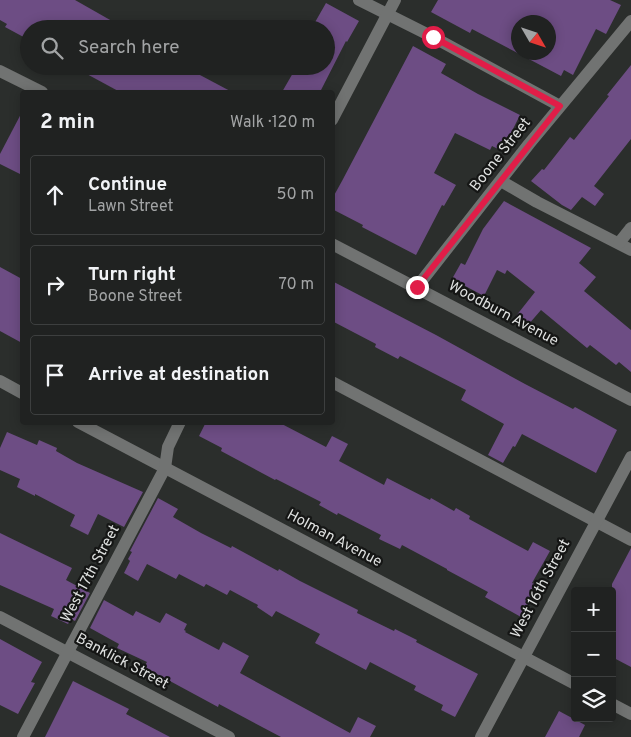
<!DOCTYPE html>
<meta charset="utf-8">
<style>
body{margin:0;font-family:Overpass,sans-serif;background:#282a2a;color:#f1f3f6}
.controls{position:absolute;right:15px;bottom:15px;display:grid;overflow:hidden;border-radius:5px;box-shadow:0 2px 12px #0003}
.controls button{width:45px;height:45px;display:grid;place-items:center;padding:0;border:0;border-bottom:1px solid #3d3f3f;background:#202221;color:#f1f3f6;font:25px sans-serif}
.compass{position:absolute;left:511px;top:15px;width:45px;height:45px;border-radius:50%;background:#202221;box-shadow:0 2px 12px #0003;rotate:129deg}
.stop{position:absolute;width:15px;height:15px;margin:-11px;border:4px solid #e11d48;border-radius:50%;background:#fff}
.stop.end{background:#e11d48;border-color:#fff;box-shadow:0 1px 5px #0008}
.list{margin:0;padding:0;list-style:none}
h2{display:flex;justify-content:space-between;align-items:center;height:65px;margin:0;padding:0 20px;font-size:21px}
h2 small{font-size:16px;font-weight:400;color:#a2a4a5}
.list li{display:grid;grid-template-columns:32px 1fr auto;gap:15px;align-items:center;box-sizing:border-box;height:80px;margin:0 10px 10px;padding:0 10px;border:1px solid #3d3f3f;border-radius:5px}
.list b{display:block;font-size:19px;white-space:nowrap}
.list p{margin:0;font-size:16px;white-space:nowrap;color:#a2a4a5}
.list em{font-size:16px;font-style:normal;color:#a2a4a5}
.icon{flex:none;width:28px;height:28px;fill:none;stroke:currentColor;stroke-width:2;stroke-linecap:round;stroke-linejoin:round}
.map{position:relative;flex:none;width:631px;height:737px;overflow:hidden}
.search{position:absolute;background:#202221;box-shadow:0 2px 12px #0003;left:20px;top:20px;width:315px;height:55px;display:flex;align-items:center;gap:12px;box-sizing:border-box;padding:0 18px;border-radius:28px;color:#a2a4a5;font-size:19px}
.panel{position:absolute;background:#202221;box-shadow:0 2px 12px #0003;left:20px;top:90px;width:315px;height:335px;border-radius:5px}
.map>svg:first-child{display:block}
</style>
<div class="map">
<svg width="631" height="737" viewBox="0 0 631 737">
<rect width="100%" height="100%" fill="#2b2e2c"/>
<!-- building -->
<g fill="#6d4d84" fill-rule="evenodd">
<polygon points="0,0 75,0 126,29 29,29 29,40 5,27 7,24 0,20"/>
<path d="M438 0H610L621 5 606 34 596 29 573 75 564 70 561 76 472 29 470 33 431 12ZM518 22H548V52H518Z"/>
<polygon points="326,3 359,21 347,42 346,41 320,92 282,92 297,66 326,66 326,29 314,24"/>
<polygon points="413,46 446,64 441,73 478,94 520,115 502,151 492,146 490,150 455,133 434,173 456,185 444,206 442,205 416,255 362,227 363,225 332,209 332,199 342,181"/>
<polygon points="631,65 631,139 594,186 604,194 595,206 582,197 571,210 562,205 531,181 542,169 544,170 570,137 574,140 609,96 607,95"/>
<polygon points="72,66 183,66 232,92 120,92"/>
<polygon points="22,112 22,175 0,164 0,154"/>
<polygon points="504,201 591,248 579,263 596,277 584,291 631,330 631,372 619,362 616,365 590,345 587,348 541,310 528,325 516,316 535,292 507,270 505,274 497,270 484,296 452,279 461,263 465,265 483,229"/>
<polygon points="0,267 22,279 22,343 0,331"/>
<polygon points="332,281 436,335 525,384 573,409 575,407 617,430 596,473 522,434 515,447 513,446 503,463 488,455 504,424 461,400 466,390 400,356 398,359 375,347 376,344 332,321"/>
<polygon points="206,422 278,422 326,447 332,436 348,444 339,461 384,485 387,478 430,500 431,498 454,511 456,508 470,516 469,519 528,551 533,542 550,551 532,583 538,586 521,617 485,597 488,592 447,570 447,569 402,545 400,549 379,539 381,535 338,513 337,515 319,505 321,502 276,479 275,480 221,451 222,448 199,436"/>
<polygon points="7,432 37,445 39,440 57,448 56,451 77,463 143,492 124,527 98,514 88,535 70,526 75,515 35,494 35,496 17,487 20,479 0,470 0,448"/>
<polygon points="158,498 178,509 173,517 201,533 231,548 232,546 278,571 279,569 300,581 358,610 357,613 394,631 395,629 417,640 416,642 478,674 455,717 441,710 443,705 414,690 416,686 370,662 366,670 315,643 320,634 276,611 272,617 257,607 258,605 230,590 227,595 206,584 204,587 179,574 176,579 147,564 138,581 124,573 130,561 128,559 132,552 130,551"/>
<polygon points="0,533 72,568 66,580 90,593 75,621 71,619 68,624 51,616 54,609 0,585"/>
<polygon points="631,548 631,667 612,657 612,584"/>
<polygon points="104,600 133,616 136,611 160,623 166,613 187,624 184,630 186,631 185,632 217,649 219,650 223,642 249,656 240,673 350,733 358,717 376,726 370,737 281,737 219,704 218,707 144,667 147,662 117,648 119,644 90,628"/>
<polygon points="0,639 42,662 31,682 35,683 18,714 0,705"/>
<polygon points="73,681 129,709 126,714 170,737 45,737"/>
<polygon points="559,711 585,725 579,737 545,737"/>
</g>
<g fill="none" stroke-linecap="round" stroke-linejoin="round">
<!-- minor -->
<g stroke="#717372" stroke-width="12">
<polyline points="359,0 433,37 560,106"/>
<polyline points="0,71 42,92"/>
<polyline points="332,120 395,0"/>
<polyline points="501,181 537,202 631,250"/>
<polyline points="619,243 631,228"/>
<polyline points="332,244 631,400"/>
<polyline points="417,287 529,144 631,21"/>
<polyline points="0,381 22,393"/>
<polyline points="332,382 631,540"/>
<polyline points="78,422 575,684"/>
<polyline points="0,617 229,737"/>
<polyline points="612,704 631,714"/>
<polyline points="23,737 165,468 168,447 180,422"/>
<polyline points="481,737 631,457"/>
</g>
</g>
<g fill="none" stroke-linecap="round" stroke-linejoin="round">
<!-- route -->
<polyline stroke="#e11d48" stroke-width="6" points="417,287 560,106 433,37"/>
</g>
<g text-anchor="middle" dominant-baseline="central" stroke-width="4.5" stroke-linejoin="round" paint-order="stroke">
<!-- street labels -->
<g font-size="15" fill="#dddfde" stroke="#151615">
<text transform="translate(501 155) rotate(-52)">Boone Street</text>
<text transform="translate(503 314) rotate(28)">Woodburn Avenue</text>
<text transform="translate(334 539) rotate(28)">Holman Avenue</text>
<text transform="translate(91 574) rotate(-62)">West 17th Street</text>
<text transform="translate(541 589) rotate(-62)">West 16th Street</text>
<text transform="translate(122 662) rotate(28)">Banklick Street</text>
</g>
</g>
</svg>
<div class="controls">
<button>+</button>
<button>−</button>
<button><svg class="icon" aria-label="layers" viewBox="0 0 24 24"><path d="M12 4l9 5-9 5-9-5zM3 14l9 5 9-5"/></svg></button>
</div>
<svg class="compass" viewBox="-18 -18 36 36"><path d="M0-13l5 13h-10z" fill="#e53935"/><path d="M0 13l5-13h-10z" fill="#a2a4a5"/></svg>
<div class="stop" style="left:433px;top:37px"></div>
<div class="stop end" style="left:417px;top:287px"></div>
<div class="search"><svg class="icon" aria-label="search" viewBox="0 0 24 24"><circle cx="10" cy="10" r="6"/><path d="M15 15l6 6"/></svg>Search here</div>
<section class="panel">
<h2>2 min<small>Walk · 120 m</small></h2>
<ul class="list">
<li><svg class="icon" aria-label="ahead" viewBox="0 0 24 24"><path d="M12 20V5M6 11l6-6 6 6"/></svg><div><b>Continue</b><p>Lawn Street</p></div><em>50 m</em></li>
<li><svg class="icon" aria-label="right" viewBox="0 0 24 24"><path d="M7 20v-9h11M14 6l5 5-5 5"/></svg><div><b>Turn right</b><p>Boone Street</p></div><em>70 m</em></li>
<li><svg class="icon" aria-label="arrive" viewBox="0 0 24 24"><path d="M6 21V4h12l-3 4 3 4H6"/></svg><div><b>Arrive at destination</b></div></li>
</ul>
</section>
</div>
